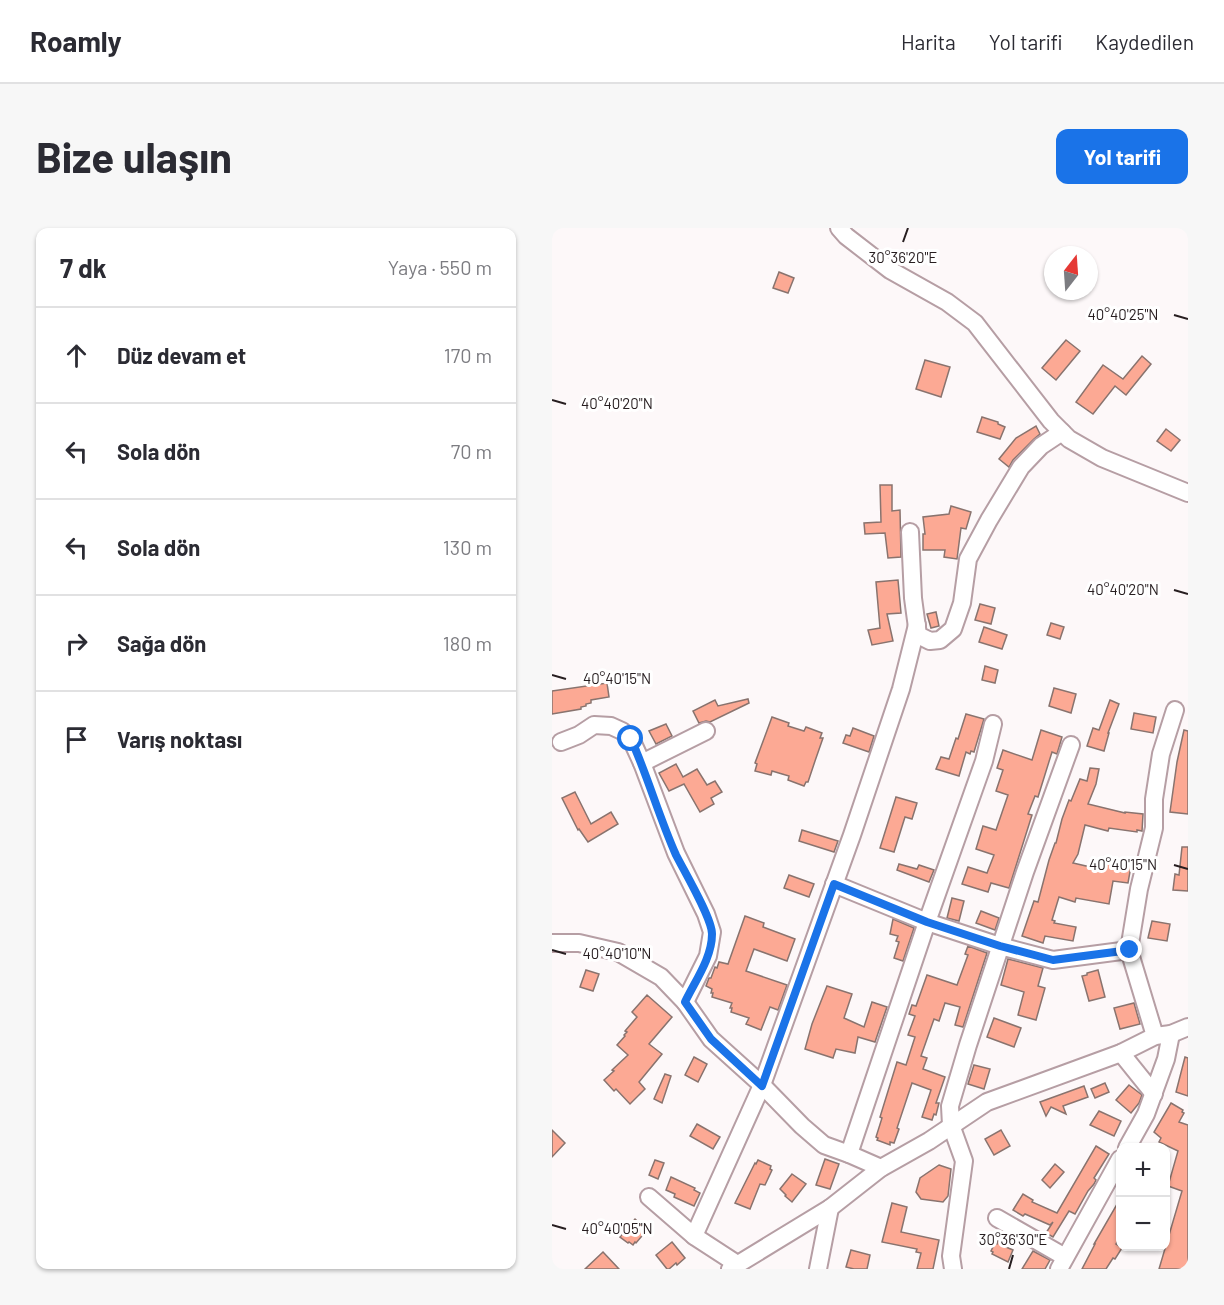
<!DOCTYPE html>
<html lang="tr">
<meta charset="utf-8">
<style>
body{margin:0;font-family:Barlow,sans-serif;background:#f7f7f7;color:#2b2b33}
.controls{position:absolute;right:18px;bottom:18px;display:grid;overflow:hidden;border-radius:12px;box-shadow:0 2px 4px #0004}
.controls button{width:54px;height:54px;display:grid;place-items:center;padding:0;border:0;border-bottom:2px solid #e1e1e2;background:#fff;color:#2b2b33;font:30px sans-serif}
.compass{position:absolute;left:492px;top:18px;width:54px;height:54px;border-radius:50%;background:#fff;box-shadow:0 2px 4px #0004;rotate:17deg}
.stop{position:absolute;width:18px;height:18px;margin:-14px;border:4px solid #1a73e8;border-radius:50%;background:#fff}
.stop.end{background:#1a73e8;border-color:#fff;box-shadow:0 2px 6px #0008}
.list{margin:0;padding:0;list-style:none}
h2{display:flex;justify-content:space-between;align-items:center;height:78px;margin:0;padding:0 24px;font-size:26px}
h2 small{font-size:20px;font-weight:400;color:#7c7c81}
.list li{display:grid;grid-template-columns:39px 1fr auto;gap:18px;align-items:center;box-sizing:border-box;height:96px;padding:0 24px;border-top:2px solid #e1e1e2}
.list b{display:block;font-size:22px;white-space:nowrap}
.list em{font-size:20px;font-style:normal;color:#7c7c81}
.icon{flex:none;width:33px;height:33px;fill:none;stroke:currentColor;stroke-width:2;stroke-linecap:round;stroke-linejoin:round}
.map{position:relative;flex:none;width:636px;height:1041px;overflow:hidden;border-radius:12px}
header{display:flex;align-items:center;gap:36px;box-sizing:border-box;height:84px;padding:0 30px;background:#fff;border-bottom:2px solid #e1e1e2}
header strong{font-size:28px}
nav{display:flex;gap:33px;margin-inline-start:auto;font-size:21px}
.intro{display:flex;align-items:center;justify-content:space-between;box-sizing:border-box;height:144px;padding:0 36px}
h1{margin:0;font-size:42px}
.button{padding:15px 27px;border-radius:12px;background:#1a73e8;color:#fff;font-size:21px;font-weight:700}
main{display:flex;gap:36px;padding:0 36px}
aside{flex:1;background:#fff;border-radius:12px;box-shadow:0 2px 4px #0004}
.map>svg:first-child{display:block}
</style>
<header>
<strong>Roamly</strong>
<nav><a>Harita</a><a>Yol tarifi</a><a>Kaydedilen</a></nav>
</header>
<div class="intro"><h1>Bize ulaşın</h1><a class="button">Yol tarifi</a></div>
<main>
<aside>
<h2>7 dk<small>Yaya · 550 m</small></h2>
<ul class="list">
<li><svg class="icon" aria-label="ahead" viewBox="0 0 24 24"><path d="M12 20V5M6 11l6-6 6 6"/></svg><div><b>Düz devam et</b></div><em>170 m</em></li>
<li><svg class="icon" aria-label="left" viewBox="0 0 24 24"><path d="M17 20v-9H6M10 6l-5 5 5 5"/></svg><div><b>Sola dön</b></div><em>70 m</em></li>
<li><svg class="icon" aria-label="left" viewBox="0 0 24 24"><path d="M17 20v-9H6M10 6l-5 5 5 5"/></svg><div><b>Sola dön</b></div><em>130 m</em></li>
<li><svg class="icon" aria-label="right" viewBox="0 0 24 24"><path d="M7 20v-9h11M14 6l5 5-5 5"/></svg><div><b>Sağa dön</b></div><em>180 m</em></li>
<li><svg class="icon" aria-label="arrive" viewBox="0 0 24 24"><path d="M6 21V4h12l-3 4 3 4H6"/></svg><div><b>Varış noktası</b></div></li>
</ul>
</aside>
<div class="map">
<svg width="636" height="1041" viewBox="0 0 636 1041">
<rect width="100%" height="100%" fill="#fdf8f9"/>
<!-- building -->
<g fill="#fca994" stroke="#89736e" stroke-width="1.5">
<polygon points="227,44 242,50 236,65 221,60"/>
<polygon points="514,112 528,123 504,152 490,140"/>
<polygon points="590,128 599,136 574,167 563,158 541,186 524,174 551,137 571,151"/>
<polygon points="373,132 398,139 389,169 364,161"/>
<polygon points="430,189 446,194 446,196 453,199 448,211 425,204"/>
<polygon points="484,198 488,206 482,211 461,232 457,239 447,231 464,210"/>
<polygon points="614,201 628,212 619,223 605,213"/>
<polygon points="328,257 340,257 340,283 348,282 349,329 336,330 333,305 313,306 312,295 329,294"/>
<polygon points="399,278 419,284 414,301 409,300 405,331 392,329 393,322 371,322 371,306 373,306 371,289 397,286"/>
<polygon points="346,352 349,385 335,386 341,413 320,417 316,402 328,400 324,354"/>
<polygon points="428,376 443,380 439,396 423,392"/>
<polygon points="384,384 387,398 379,400 375,386"/>
<polygon points="499,395 512,399 508,411 495,407"/>
<polygon points="432,399 455,407 450,421 427,414"/>
<polygon points="433,438 446,442 443,455 430,452"/>
<polygon points="55,455 57,469 39,472 39,475 34,476 34,478 29,479 29,481 0,486 0,463"/>
<polygon points="502,460 524,466 519,485 497,478"/>
<polygon points="196,471 197,475 158,494 154,493 147,495 141,483 163,472 166,478"/>
<polygon points="558,472 567,476 556,505 557,505 552,523 535,518 541,500 547,502"/>
<polygon points="582,485 604,489 601,505 579,501"/>
<polygon points="414,486 432,491 422,524 419,523 418,526 414,524 407,548 384,541 389,529 397,531 404,510 406,511"/>
<polygon points="220,489 237,495 236,498 252,503 254,499 270,505 268,510 271,510 263,533 256,554 254,554 252,558 236,552 237,548 220,543 219,547 203,543 205,536 203,535"/>
<polygon points="114,496 120,508 104,516 97,503"/>
<polygon points="301,500 322,508 317,524 291,515 294,507 298,508"/>
<polygon points="489,502 510,509 505,526 500,524 486,569 483,568 476,586 480,587 457,660 439,655 436,664 410,656 416,639 435,645 442,627 424,621 431,598 444,602 456,567 444,563 451,542 445,540 451,522 480,532"/>
<polygon points="632,502 636,503 636,586 618,584 625,534"/>
<polygon points="124,536 131,549 145,541 155,557 163,553 170,564 159,570 162,576 148,584 132,556 117,563 107,545"/>
<polygon points="538,540 547,541 544,556 536,576 573,585 573,584 591,586 590,603 585,602 585,604 557,600 556,603 533,597 526,626 521,635 543,640 545,632 579,638 576,655 561,653 557,676 524,670 523,674 507,669 500,692 503,693 502,695 524,699 521,713 493,708 491,715 470,708 482,673 486,674 497,632 503,615 504,615 510,591 517,572 519,573 528,551 535,553"/>
<polygon points="23,564 39,596 59,584 66,596 36,614 27,601 26,602 10,570"/>
<polygon points="344,569 365,575 360,591 353,589 342,624 328,620"/>
<polygon points="250,602 286,613 282,624 247,613"/>
<polygon points="630,619 636,619 636,663 621,662 623,646 627,647"/>
<polygon points="347,636 365,641 367,637 382,642 377,654 345,642"/>
<polygon points="237,647 262,656 257,669 232,660"/>
<polygon points="400,670 412,673 407,693 395,690"/>
<polygon points="429,683 447,690 443,702 424,695"/>
<polygon points="193,688 212,695 211,699 243,711 235,733 202,721 194,743 235,757 226,782 218,779 209,802 194,796 197,790 179,784 180,780 178,780 180,775 160,769 161,765 159,765 160,761 154,758 157,750 159,750 163,739 165,740 167,734 176,736"/>
<polygon points="341,691 362,700 351,733 342,730 347,714 344,713 346,708 338,706"/>
<polygon points="600,693 618,696 615,713 596,710"/>
<polygon points="416,718 435,725 411,799 403,797 408,779 393,775 387,793 382,791 369,828 375,830 371,841 393,849 384,875 387,875 384,887 382,886 380,892 370,889 379,862 360,855 345,900 347,901 342,915 338,914 338,917 325,912 326,910 324,909 330,890 328,889 345,834 354,837 363,809 356,807 363,788 357,786 360,777 364,778 375,747 405,757 416,727 413,726"/>
<polygon points="456,731 491,740 486,758 493,760 484,792 466,787 472,764 449,757"/>
<polygon points="34,742 47,746 41,763 28,759"/>
<polygon points="546,742 553,769 537,773 530,748 535,747 535,745"/>
<polygon points="275,758 300,766 292,790 312,799 320,774 335,779 323,814 306,809 303,825 284,821 281,830 253,821 260,796"/>
<polygon points="95,767 120,789 97,816 110,826 87,854 93,861 78,876 64,861 62,863 52,852 62,843 60,842 76,827 65,817 73,808 72,807 75,804 73,803 85,789 80,784"/>
<polygon points="582,775 588,796 568,801 562,780"/>
<polygon points="442,790 469,800 462,819 435,809"/>
<polygon points="142,829 155,836 146,854 133,847"/>
<polygon points="633,829 636,830 636,868 624,864"/>
<polygon points="422,837 438,841 432,861 416,856"/>
<polygon points="113,846 119,848 110,875 102,871"/>
<polygon points="553,855 557,864 543,870 539,861"/>
<polygon points="577,857 590,867 587,875 579,885 564,872"/>
<polygon points="532,858 536,869 511,878 514,886 499,879 494,888 488,874"/>
<polygon points="619,875 631,882 630,884 632,885 627,894 636,897 636,1041 607,1041 630,963 616,958 626,923 607,914 609,910 602,904"/>
<polygon points="547,883 569,893 562,908 538,897"/>
<polygon points="145,896 168,909 161,921 138,908"/>
<polygon points="0,902 13,915 0,929"/>
<polygon points="449,902 458,918 442,927 433,911"/>
<polygon points="544,918 557,926 542,950 544,952 542,956 536,963 523,986 517,983 501,1009 494,1005 501,994 498,997 473,986 471,988 461,982 471,966 481,972 480,974 505,985"/>
<polygon points="273,931 287,936 278,961 264,957"/>
<polygon points="103,932 112,935 106,951 97,947"/>
<polygon points="206,932 219,938 218,941 220,942 213,957 208,956 198,981 183,975 203,935 204,936"/>
<polygon points="503,936 512,944 498,960 490,952"/>
<polygon points="387,937 399,941 396,968 391,974 369,971 364,964 368,950"/>
<polygon points="240,946 254,956 240,974 233,968 234,967 228,961"/>
<polygon points="119,949 143,960 142,962 148,965 142,978 122,969 123,966 114,962"/>
<polygon points="568,971 568,1009 564,1016 570,1020 563,1031 561,1030 554,1041 530,1041 543,1016 542,1016"/>
<polygon points="340,975 355,979 349,1004 387,1012 381,1041 365,1041 369,1025 364,1024 365,1021 330,1014"/>
<polygon points="83,991 95,1002 84,1015 83,1014 81,1017 77,1014 76,1015 68,1009"/>
<polygon points="446,1013 455,1016 454,1019 461,1022 456,1034 440,1026 441,1024 439,1023 443,1015 445,1016"/>
<polygon points="120,1014 133,1030 125,1037 124,1035 117,1041 115,1041 104,1027"/>
<polygon points="299,1022 318,1027 315,1041 302,1041 294,1039"/>
<polygon points="481,1023 498,1032 493,1041 470,1041"/>
<polygon points="51,1024 67,1041 33,1041"/>
</g>
<g fill="none" stroke-linecap="round" stroke-linejoin="round">
<defs>
<g id="minor">
<polyline points="287,0 294,8 338,42 395,74 423,95 499,193 517,211 550,230 636,265"/>
<polyline points="358,304 361,370 366,407 378,413 388,412 401,401 410,375 416,331 437,292 469,239 489,218 510,204"/>
<polyline points="9,514 27,507 42,497 59,498 70,503 79,511 90,535 124,625 154,686 160,704 156,728 133,774"/>
<polyline points="90,535 154,503"/>
<polyline points="282,656 375,694 448,718 501,732 577,722"/>
<polyline points="0,715 27,715 66,724 109,749 133,774 159,811 210,857 250,898 272,917 297,926 329,940"/>
<polyline points="603,808 577,722 587,661 602,600 602,571 609,526 623,482"/>
<polyline points="569,825 602,866"/>
<polyline points="575,920 594,886 614,831 619,806"/>
<polyline points="297,926 375,694 432,533 441,496"/>
<polyline points="97,969 142,1008 185,1036"/>
<polyline points="445,990 513,1029"/>
<polyline points="142,1008 210,857 300,607 349,461 365,397"/>
<polyline points="178,1041 278,980 329,940 377,913 435,874 569,825 603,808 619,806 636,799"/>
<polyline points="266,1041 278,980"/>
<polyline points="401,1041 399,1028 412,933 399,897 398,878 416,817 473,644 519,517"/>
<polyline points="507,1041 568,931"/>
</g>
</defs>
<!-- minor casing -->
<use href="#minor" stroke="#b69ea4" stroke-width="20"/>
<!-- minor -->
<use href="#minor" stroke="#fff" stroke-width="16"/>
</g>
<g fill="none" stroke-linecap="round" stroke-linejoin="round">
<!-- route -->
<path stroke="#1a73e8" stroke-width="8" d="M79 511C96 549 107 589 124 627 132 643 160 690 160 706 160 730 143 753 133 774L159 811 210 858 282 656 375 694 448 718 501 732 578 722"/>
</g>
<!-- ticks -->
<path fill="none" stroke="#271e20" stroke-width="2" d="M351 14 356 0M622 87 636 91M0 172 14 176M622 362 636 366M0 447 14 451M622 637 636 641M0 722 14 726M0 997 14 1001M457 1041 461 1027"/>
<g font-size="15" text-anchor="middle" fill="#271e20" stroke="#fff" stroke-width="6" stroke-linejoin="round" paint-order="stroke">
<text x="351" y="35">30°36'20"E</text>
<text x="571" y="92">40°40'25"N</text>
<text x="65" y="181">40°40'20"N</text>
<text x="571" y="367">40°40'20"N</text>
<text x="65" y="456">40°40'15"N</text>
<text x="571" y="642">40°40'15"N</text>
<text x="65" y="731">40°40'10"N</text>
<text x="65" y="1006">40°40'05"N</text>
<text x="461" y="1017">30°36'30"E</text>
</g>
</svg>
<div class="controls">
<button>+</button>
<button>−</button>
</div>
<svg class="compass" viewBox="-18 -18 36 36"><path d="M0-13l5 13h-10z" fill="#e53935"/><path d="M0 13l5-13h-10z" fill="#7c7c81"/></svg>
<div class="stop" style="left:79px;top:511px"></div>
<div class="stop end" style="left:578px;top:722px"></div>
</div>
</main>
